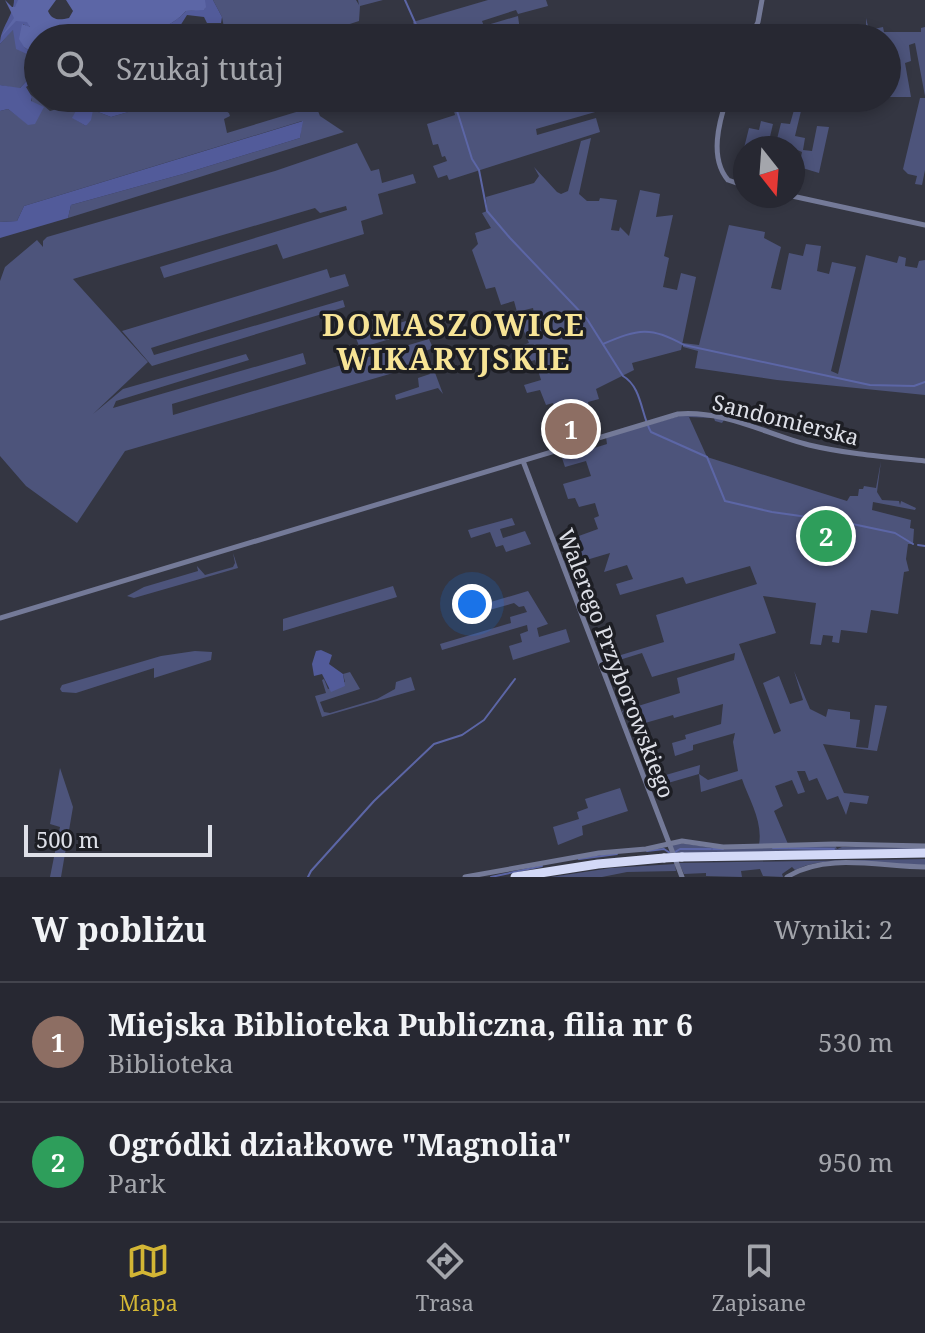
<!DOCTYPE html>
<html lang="pl">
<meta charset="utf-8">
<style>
body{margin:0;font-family:"Noto Serif",serif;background:#2f303a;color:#f1f3f6}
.compass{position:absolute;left:733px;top:136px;width:72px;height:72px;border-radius:50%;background:#272832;box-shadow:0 4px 12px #0003;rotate:163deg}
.scale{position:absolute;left:24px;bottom:20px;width:188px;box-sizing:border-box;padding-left:8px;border:4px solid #dee0e8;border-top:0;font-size:22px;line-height:28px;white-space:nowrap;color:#dee0e8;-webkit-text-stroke:6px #1d1e24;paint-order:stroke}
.you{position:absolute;left:472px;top:604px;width:28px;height:28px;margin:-20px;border:6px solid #fff;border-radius:50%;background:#1a73e8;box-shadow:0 0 0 12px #1a73e833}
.badge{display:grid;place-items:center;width:52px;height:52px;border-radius:50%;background:#d3b635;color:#fff;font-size:26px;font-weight:700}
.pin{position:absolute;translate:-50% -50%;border:4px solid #fff;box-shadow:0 2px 8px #0006}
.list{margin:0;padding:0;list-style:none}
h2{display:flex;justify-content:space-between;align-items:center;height:104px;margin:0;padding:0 32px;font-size:34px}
h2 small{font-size:26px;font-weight:400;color:#a4a6ac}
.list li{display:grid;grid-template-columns:52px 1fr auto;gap:24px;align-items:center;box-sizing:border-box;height:120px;padding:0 32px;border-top:2px solid #43444d}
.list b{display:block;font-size:30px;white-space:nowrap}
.list p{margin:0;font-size:26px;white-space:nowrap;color:#a4a6ac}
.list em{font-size:26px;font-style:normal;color:#a4a6ac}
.icon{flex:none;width:44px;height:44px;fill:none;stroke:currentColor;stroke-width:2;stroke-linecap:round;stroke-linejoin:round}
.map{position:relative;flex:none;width:925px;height:877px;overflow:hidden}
.search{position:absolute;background:#272832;box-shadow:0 4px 12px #0003;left:24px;right:24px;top:24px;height:88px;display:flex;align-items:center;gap:20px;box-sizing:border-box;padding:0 28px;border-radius:44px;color:#a4a6ac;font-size:30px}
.sheet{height:344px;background:#272832}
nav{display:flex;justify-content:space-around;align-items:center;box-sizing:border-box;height:112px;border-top:2px solid #43444d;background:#272832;font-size:22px;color:#a4a6ac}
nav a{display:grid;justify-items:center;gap:4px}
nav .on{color:#d3b635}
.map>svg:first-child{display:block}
</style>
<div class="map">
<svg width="925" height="877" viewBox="0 0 925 877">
<rect width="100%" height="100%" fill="#343642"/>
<!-- green -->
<g fill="#4d547b">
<polygon points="213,0 356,0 359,5 358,0 383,0 360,6 359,21 307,38 226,38 222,17"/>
<polygon points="488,0 546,0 548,6 518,14 516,10 482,21 484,26 518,16 521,38 400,38 400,35 415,29 413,22"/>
<polygon points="866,18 869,30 883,27 884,32 921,32 921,28 925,27 925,96 915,43 909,45 911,61 905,63 911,97 887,97 887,38 870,38 869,30 862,30 866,27"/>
<polygon points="17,25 27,54 35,62 35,72 19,89 0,85 0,44"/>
<polygon points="30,94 50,111 67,106 69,98 83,98 73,118 86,126 93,110 111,117 176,98 240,98 217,105 208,100 229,113 230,116 224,119 227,133 316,106 320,116 344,132 68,218 71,205 183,174 300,138 302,121 24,206 17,221 0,222 0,111 8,109 28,124 32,97"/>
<polygon points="431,98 530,98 532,106 560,98 644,98 536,129 537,135 596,118 600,132 449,180 447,175 438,178 433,166 447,161 445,156 442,157 438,144 433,145 427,124 455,115 452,103 434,107"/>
<polygon points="920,98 925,98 925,170 922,185 915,184 917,176 908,174 903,169"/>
<polygon points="794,110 801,111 795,136 805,138 803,150 812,151 817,126 829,127 819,173 799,167 802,152 793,148 744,148 749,128 759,130 761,121 773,124 769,141 776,143 781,123 790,124"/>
<polygon points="591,138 579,194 587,201 599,201 600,198 617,200 611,230 619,231 620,227 629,236 640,190 660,194 656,217 673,215 664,256 669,258 663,287 677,290 681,273 696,277 681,350 632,363 634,370 596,389 599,399 588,402 590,412 559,421 553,403 546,405 540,390 527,393 524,385 541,380 535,360 528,362 523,345 529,343 520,322 535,318 533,308 517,312 514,301 501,305 495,287 486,289 472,250 478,244 475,233 491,228 482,213 487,211 486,197 534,183 539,176 534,167 557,192 561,194 568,191 581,141"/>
<polygon points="357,143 371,171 379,169 382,183 413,174 416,183 378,194 383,214 361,221 364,234 283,259 277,244 164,278 160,267 347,210 346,206 320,213 315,208 73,279 148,362 93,414 123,389 246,354 249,360 116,401 113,408 303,353 306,364 172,404 173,415 429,339 433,348 423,352 426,363 431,362 443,394 438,388 396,400 395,395 419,387 418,378 430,374 424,364 125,451 77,523 26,486 0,456 0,281 5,267 37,240 43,247 43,241 47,237 275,171"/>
<polygon points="729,225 765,232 764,238 781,247 771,288 781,290 789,253 803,256 806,244 821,246 817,271 829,274 832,262 856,267 831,371 838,374 866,255 897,263 899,256 906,258 905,266 917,268 919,261 925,260 925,395 777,380 695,368 698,351 683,347 683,343 699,345"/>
<polygon points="327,269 330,278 345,274 349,286 151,348 154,355 343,300 345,307 152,366 122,331"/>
<polygon points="406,321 410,333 360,348 355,336"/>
<path d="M683 415 706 416 724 420 722 423 715 421 714 418 689 417 707 457 847 501 850 496H858L859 489H863L864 486 876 488 881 461 877 492 882 500 899 501 900 505 901 501 916 508 915 510 873 502 872 510 911 520 910 528 914 529 913 544H908L906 559 909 571 904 572 898 614 871 610 867 633 841 630 839 643 832 642 833 636 823 635 821 645 810 644 816 603 763 596 776 633 739 644 774 734 781 731 763 683 779 676 790 704 803 700 794 671 810 709 826 717 828 709 850 712V719L860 720 856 747 868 748 875 705 887 706 877 751 823 744 844 793 869 796 867 804 850 802 846 815 838 796 827 800 817 778 809 781 805 771H797L805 792 798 794 792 780 775 786 783 806 774 811 788 844 759 845C763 821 750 802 742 779L701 792 699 774 661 785 659 777 700 765 699 774 708 780 738 771 733 742 735 733 693 745V750L675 756 672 743 686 739 685 735 721 724 723 704 674 718 673 715 645 723 641 711 624 716 622 711 680 693 677 678 734 660 735 653 652 677 642 653 603 665 601 661 664 642 656 615 757 584 750 566 686 584 683 577 620 595 616 584 633 579 627 565 604 572 610 553 566 566 564 561 582 555 576 537 598 529 594 518 599 516 595 503 579 507 575 498 568 499 563 484 591 476 586 461 565 467 562 458 607 444 606 437Z"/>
<polygon points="512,518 515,525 500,529 503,538 525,531 531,544 506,552 503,545 496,547 490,532 471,538 468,530"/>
<polygon points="233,553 238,568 134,598 127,596 144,587 198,571 197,566 205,575 233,567 235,563"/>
<polygon points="393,586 397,597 283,631 283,619"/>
<polygon points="528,591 548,624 537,628 539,637 566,629 570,642 513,660 509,646 522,642 520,634 528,631 527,625 442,650 440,644 511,623 510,617 527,612 524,606 519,607 514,603 475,614 474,607"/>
<polygon points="195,651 212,652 211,660 154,678 154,668 76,693 62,692 60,689 62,685 161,656"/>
<polygon points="350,672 360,689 320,702 324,712 330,713 377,699 395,689 396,682 411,677 415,690 322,717 315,696 326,693 322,680 324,679 328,689 345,682 343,674"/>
<polygon points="60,768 73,807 61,877 50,877 60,827 50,824"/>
<polygon points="620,788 628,811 582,826 583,835 558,845 553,827 579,819 577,812 588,808 585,799"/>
<polygon points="679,843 715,848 835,845 837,849 842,847 925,848 925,850 675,854 672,845"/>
<path d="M925 859V866C889 864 827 853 795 870L792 867 782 874 783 877 763 876 760 869 741 871 742 877 706 876V873L684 874 679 863Z"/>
<polygon points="675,864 676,871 627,872 602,877 551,877 611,868"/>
</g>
<!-- forest -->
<g fill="#525b9a">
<path d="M14 0H18L20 10 33 19 29 28 23 24 24 47 38 57V79L26 87 32 97 31 101 44 107 35 124 28 125 8 109 0 111V85L20 88 35 72V62L27 54 16 49 13 30 0 44C0 28 14 15 14 0Z"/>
<path d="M205 0H213L222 17 221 23H207L204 17 187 15 175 34 131 38C154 29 168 30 186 11L205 9Z"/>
<polygon points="83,98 149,98 149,106 111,117 93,110 91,120 86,126 72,118"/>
<polygon points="303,121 300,138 183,174 71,205 68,218 0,238 0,222 17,221 24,206"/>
<polygon points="321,650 332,655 329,664 343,674 345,686 331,692 322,674 314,676 312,664 316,651"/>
</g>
<!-- water -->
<path fill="#5c66a6" d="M5 0 12 7H15L18 0H56L48 11C52 21 60 20 69 18L73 11 66 0H205L206 7 204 10 186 11C151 49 86 38 38 38V57L24 47 19 39 22 24 30 27 27 22 16 21 0 38 14 18Z"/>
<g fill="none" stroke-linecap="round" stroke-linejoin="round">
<!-- stream -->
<g stroke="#5c66a6" stroke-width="2">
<polyline points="405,0 422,38"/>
<path d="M453 98 472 159 479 170 487 211 510 238 587 319 623 376C642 387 641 415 651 432L707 457 725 501 772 512 843 522 895 533 913 544"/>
<path d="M603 344C638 329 651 326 684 345L870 385 914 386 925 382"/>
<polyline points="918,545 925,546"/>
<polyline points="773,848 788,848"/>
<polyline points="789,848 834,849"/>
<polyline points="713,849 723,849"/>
<polyline points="647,851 664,849 670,853"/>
<polyline points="675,852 680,849 711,849"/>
<polyline points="579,859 617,854"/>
<polyline points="308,877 311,871 374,801 434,744 462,735 484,720 515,679"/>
<polyline points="491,877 542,866"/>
</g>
<!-- minor -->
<g stroke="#747a98" stroke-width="5">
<polyline points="750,38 758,22 762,0"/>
<path d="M727 98C719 122 709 158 728 180L745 186"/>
<polyline points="792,196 925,225"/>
<polyline points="523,461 682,877"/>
<path d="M0 618 678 414C724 410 766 434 809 445 847 454 886 457 925 461"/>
<polyline points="465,877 599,853 646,849 682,841 723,847 834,844 925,846"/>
<path d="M787 877C826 852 881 867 925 867"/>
</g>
<!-- highway -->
<g stroke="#d3d9f7" stroke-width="9">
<polyline points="682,857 925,853"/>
<polyline points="515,877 598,864 664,858"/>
</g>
<!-- highway-bridge -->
<polyline stroke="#d3d9f7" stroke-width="9" points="664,858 682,857"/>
</g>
<g text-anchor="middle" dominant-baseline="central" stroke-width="7" stroke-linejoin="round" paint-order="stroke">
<!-- street labels -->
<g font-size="22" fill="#dee0e8" stroke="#1d1e24">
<text transform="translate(786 419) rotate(14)">Sandomierska</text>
<text transform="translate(617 663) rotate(69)">Walerego Przyborowskiego</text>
</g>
<!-- district labels -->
<g font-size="30" font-weight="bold" letter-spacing="2" fill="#f7e496" stroke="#1d1e24">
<text x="454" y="324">DOMASZOWICE<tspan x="454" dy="34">WIKARYJSKIE</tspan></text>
</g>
</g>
</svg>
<svg class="compass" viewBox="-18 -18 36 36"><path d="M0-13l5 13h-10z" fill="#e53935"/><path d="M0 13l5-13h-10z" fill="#a4a6ac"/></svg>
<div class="scale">500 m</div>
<div class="you"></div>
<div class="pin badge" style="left:571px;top:429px;background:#8d6e63">1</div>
<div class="pin badge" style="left:826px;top:536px;background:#2e9e5b">2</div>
<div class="search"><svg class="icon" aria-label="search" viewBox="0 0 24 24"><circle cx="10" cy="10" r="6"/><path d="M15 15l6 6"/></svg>Szukaj tutaj</div>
</div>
<section class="sheet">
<h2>W pobliżu<small>Wyniki: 2</small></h2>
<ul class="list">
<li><span class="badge" style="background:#8d6e63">1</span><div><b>Miejska Biblioteka Publiczna, filia nr 6</b><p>Biblioteka</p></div><em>530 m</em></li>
<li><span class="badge" style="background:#2e9e5b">2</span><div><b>Ogródki działkowe &quot;Magnolia&quot;</b><p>Park</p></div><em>950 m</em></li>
</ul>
</section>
<nav>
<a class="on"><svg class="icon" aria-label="map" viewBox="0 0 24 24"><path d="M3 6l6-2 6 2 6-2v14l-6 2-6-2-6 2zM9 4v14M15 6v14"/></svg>Mapa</a>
<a><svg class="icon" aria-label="directions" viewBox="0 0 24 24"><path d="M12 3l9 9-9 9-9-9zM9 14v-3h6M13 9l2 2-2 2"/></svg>Trasa</a>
<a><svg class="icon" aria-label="saved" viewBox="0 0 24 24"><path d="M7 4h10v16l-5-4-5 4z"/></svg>Zapisane</a>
</nav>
